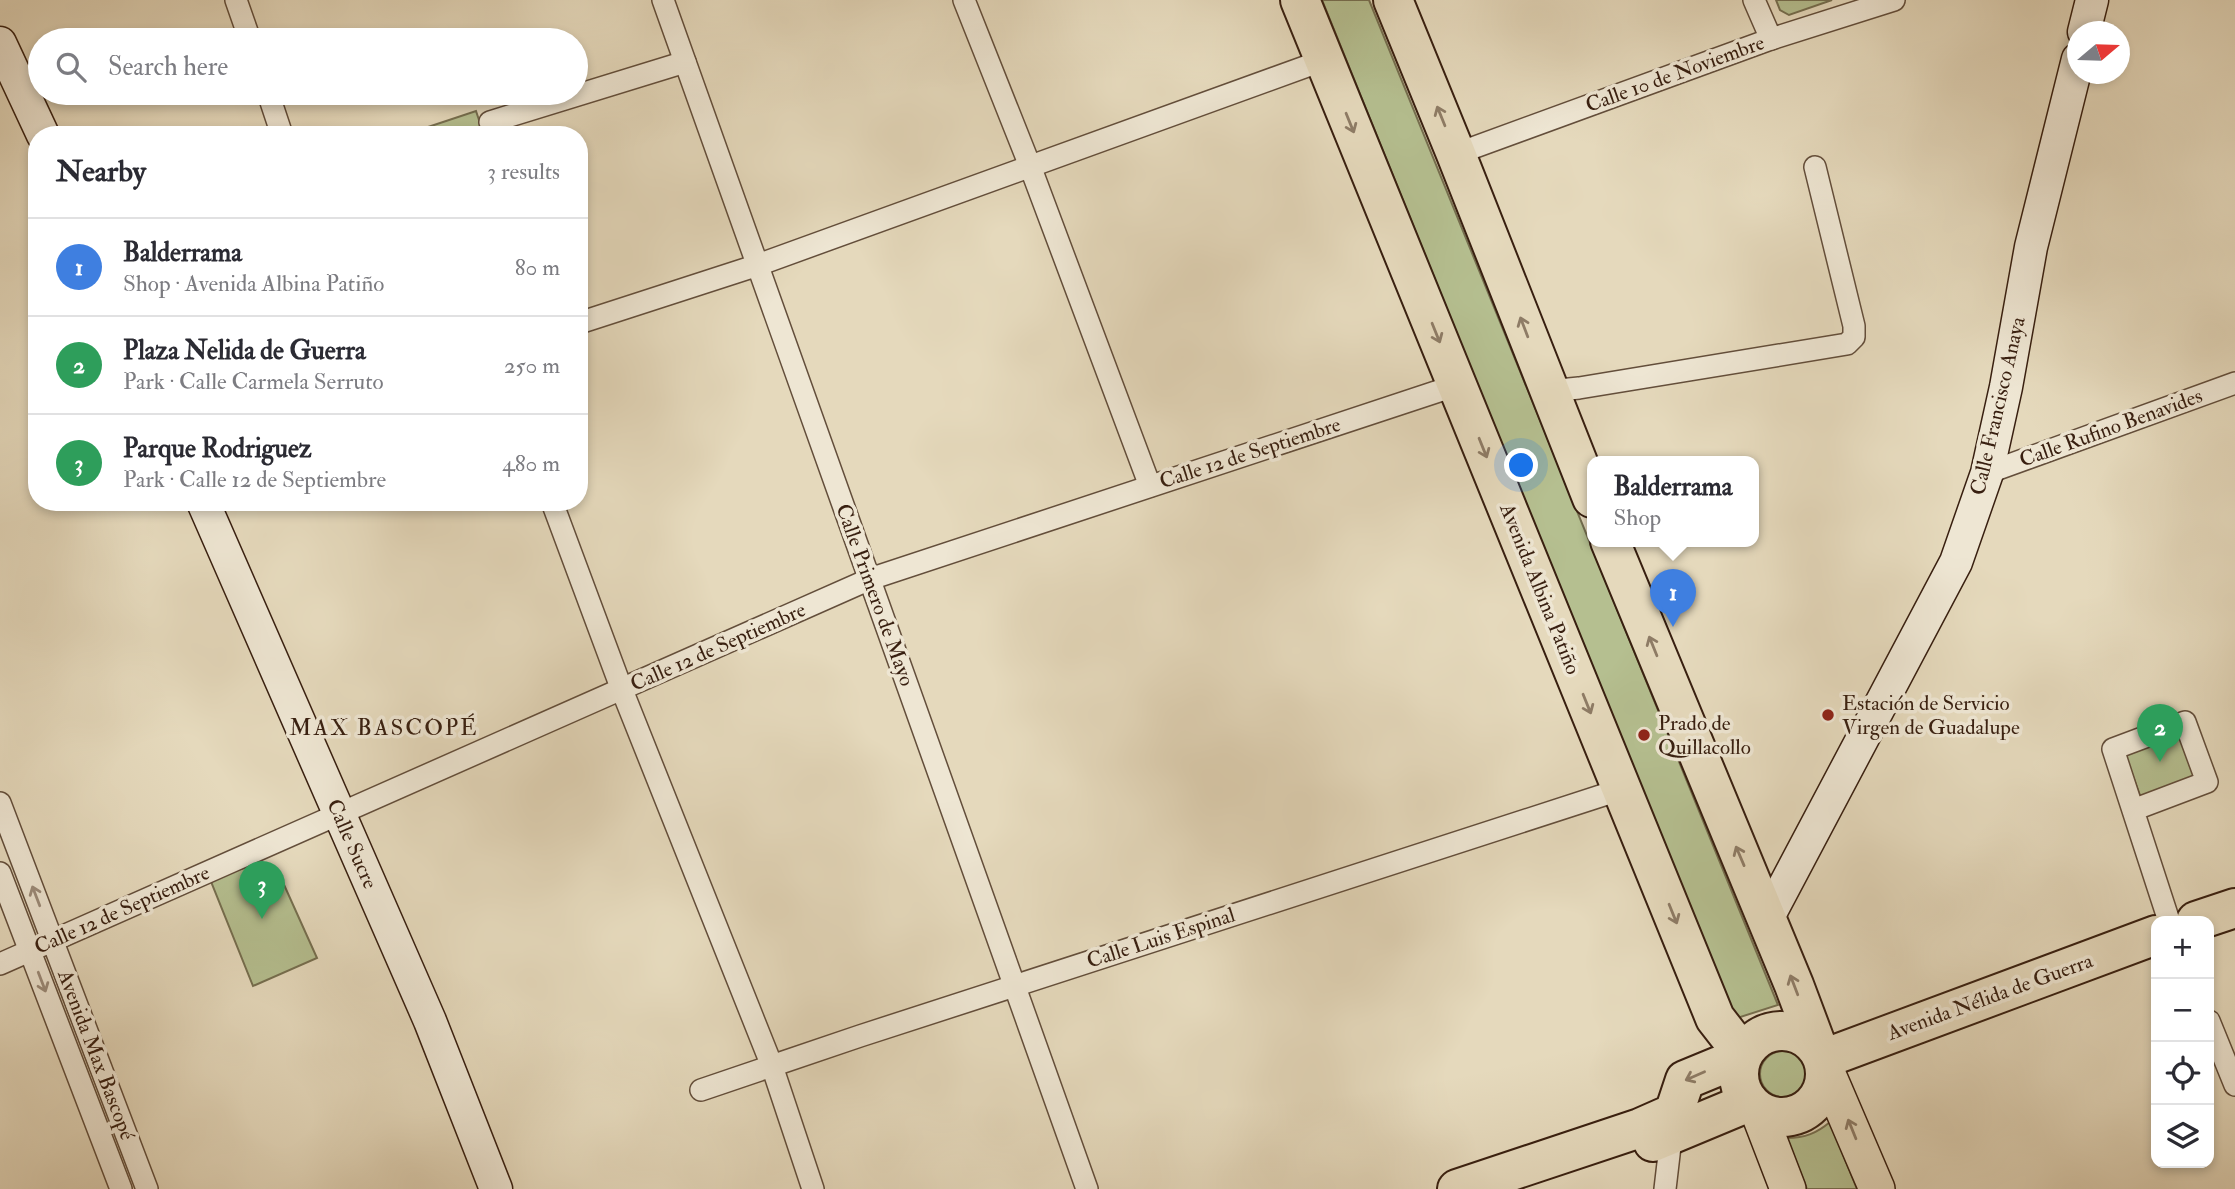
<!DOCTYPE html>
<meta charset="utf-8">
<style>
body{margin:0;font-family:"IM FELL Double Pica",serif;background:#f2f2f3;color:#2b2b33}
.controls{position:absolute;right:21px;bottom:21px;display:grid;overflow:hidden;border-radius:14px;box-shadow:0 4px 10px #0003}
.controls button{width:63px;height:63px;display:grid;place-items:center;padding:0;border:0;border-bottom:2px solid #e1e1e2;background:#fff;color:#2b2b33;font:35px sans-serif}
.compass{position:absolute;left:2067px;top:21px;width:63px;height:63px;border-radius:50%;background:#fff;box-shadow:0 4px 10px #0003;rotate:71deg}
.you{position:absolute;left:1522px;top:466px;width:24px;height:24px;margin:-18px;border:5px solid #fff;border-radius:50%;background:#1a73e8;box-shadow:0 0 0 10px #1a73e833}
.badge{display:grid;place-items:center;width:46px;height:46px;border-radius:50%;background:#7c3aed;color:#fff;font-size:23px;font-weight:700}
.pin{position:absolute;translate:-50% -58px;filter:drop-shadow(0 2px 4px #0008)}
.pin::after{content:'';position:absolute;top:37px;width:24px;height:21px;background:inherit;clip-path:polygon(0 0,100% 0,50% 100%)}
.popup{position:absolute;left:1587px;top:456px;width:172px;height:91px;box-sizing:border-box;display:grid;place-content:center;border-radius:14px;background:#fff;filter:drop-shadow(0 2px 5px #0005);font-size:23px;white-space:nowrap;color:#7c7c81}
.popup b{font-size:26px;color:#2b2b33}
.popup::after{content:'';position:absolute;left:50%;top:100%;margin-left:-14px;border:14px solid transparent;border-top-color:#fff}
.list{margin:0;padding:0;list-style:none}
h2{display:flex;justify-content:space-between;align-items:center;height:91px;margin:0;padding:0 28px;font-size:30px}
h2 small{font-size:23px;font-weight:400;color:#7c7c81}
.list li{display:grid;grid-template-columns:46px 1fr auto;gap:21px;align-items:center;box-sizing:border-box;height:98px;padding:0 28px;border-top:2px solid #e1e1e2}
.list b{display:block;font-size:26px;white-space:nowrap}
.list p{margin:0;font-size:23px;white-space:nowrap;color:#7c7c81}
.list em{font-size:23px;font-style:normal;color:#7c7c81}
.icon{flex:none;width:38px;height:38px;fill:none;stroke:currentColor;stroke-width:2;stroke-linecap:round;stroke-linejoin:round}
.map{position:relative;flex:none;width:2235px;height:1189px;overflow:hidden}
.search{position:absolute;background:#fff;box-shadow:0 4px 10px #0003;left:28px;top:28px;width:560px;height:77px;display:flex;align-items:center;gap:18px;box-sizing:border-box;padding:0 24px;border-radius:38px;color:#7c7c81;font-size:26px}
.panel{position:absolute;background:#fff;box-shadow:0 4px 10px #0003;left:28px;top:126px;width:560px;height:385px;border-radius:28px}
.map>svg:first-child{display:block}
</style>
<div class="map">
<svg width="2235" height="1189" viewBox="0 0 2235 1189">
<rect width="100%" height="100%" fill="#e5d9bc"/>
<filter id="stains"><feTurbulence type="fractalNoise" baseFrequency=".00286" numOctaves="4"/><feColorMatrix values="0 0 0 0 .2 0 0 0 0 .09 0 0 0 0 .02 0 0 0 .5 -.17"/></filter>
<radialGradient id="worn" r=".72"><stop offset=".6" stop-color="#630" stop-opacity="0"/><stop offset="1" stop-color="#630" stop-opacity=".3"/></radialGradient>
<!-- green -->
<g fill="#b5bf90" stroke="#766f50" stroke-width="2">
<polygon points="1322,0 1369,0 1778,1005 1734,1019"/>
<polygon points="1776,0 1832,0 1789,15 1780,10"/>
<polygon points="476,111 484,135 404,135"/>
<polygon points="2173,735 2182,738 2195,771 2192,778 2141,798 2124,752"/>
<polygon points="253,865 281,878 317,958 253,986 210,879"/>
<circle cx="1783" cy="1074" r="23"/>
<path d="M1830 1122 1857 1189H1807L1787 1138C1805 1138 1817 1133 1830 1122Z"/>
</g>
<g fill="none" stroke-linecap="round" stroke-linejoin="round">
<defs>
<g id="street">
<polyline points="236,0 250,40"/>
<path d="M663 0C801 397 949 791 1087 1189"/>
<polyline points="964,0 1030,166 1150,486"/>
<polyline points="1754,0 1771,39"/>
<polyline points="268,93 282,135"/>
<polyline points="490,122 685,62"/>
<polyline points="1456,154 1771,39 1894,0"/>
<polyline points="579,323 755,266 1324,60"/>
<polyline points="1549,391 1579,388 1847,344 1854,337 1854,326 1815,167"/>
<polyline points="1987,473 2235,383"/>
<polyline points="552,502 622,690 772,1066 813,1189"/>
<polyline points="0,803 147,1189"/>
<polyline points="2133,810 2207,782 2185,722 2113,749 2169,921"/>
<polyline points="0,873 121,1189"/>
<polyline points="0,964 870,579 1457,385"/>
<polyline points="2209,1021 2235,1085"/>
<polyline points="701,1090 860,1036 1622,789"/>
<polyline points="1665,1189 1672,1129"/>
</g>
<g id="secondary">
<polyline points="2084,32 2092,0"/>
<polyline points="0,43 43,135"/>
<polyline points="203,502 430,1021 496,1189"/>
<polyline points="1767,919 1956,562 1987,473 2006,387 2031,247 2078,59"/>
</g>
<g id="primary">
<polyline points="1826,1070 1877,1189"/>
<polyline points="1758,1111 1788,1189"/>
</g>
<g id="highway">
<polyline points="1300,0 1715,1018 1743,1054"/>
<polyline points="1393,0 1456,154 1592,498"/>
<polyline points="1610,541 1794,985 1818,1049"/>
<polyline points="2196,921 2235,908"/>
<circle cx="1782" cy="1074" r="43"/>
<polyline points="1823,1059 2156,935"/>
<polyline points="1653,1142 1749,1102"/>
<polyline points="1457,1189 1640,1128 1674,1113 1685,1080 1719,1066 1739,1066"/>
</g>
</defs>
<!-- street casing -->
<use href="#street" stroke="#634e3b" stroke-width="24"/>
<!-- secondary casing -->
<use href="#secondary" stroke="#381f10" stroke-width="35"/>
<!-- primary casing -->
<use href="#primary" stroke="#381f10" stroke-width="38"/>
<!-- highway casing -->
<use href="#highway" stroke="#381f10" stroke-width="42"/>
<!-- street -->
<use href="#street" stroke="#eee6d3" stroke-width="21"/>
<!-- secondary -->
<use href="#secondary" stroke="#eee6d3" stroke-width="32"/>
<!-- primary -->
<use href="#primary" stroke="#e5d9bc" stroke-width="35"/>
<!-- highway -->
<use href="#highway" stroke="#e5d9bc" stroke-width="38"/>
</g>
<!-- one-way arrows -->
<defs><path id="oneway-shaft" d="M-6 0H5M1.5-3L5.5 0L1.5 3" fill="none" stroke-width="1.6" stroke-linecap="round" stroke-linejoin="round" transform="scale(1.75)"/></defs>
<g stroke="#8e7c66">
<use href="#oneway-shaft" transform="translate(1441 116) rotate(-112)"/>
<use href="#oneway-shaft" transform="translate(1350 123) rotate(68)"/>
<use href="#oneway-shaft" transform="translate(1524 327) rotate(-111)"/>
<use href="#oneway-shaft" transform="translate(1436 333) rotate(68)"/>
<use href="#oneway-shaft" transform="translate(1483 448) rotate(68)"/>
<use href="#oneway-shaft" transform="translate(1653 646) rotate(-112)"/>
<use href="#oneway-shaft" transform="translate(1587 704) rotate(68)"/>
<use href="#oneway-shaft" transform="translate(1740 856) rotate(-113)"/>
<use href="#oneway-shaft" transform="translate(1673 914) rotate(68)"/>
<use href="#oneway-shaft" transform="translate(1794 985) rotate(-111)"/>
<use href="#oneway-shaft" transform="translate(1695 1076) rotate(156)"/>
<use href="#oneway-shaft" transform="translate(1852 1129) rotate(-112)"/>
</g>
<g stroke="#9c8c7b">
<use href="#oneway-shaft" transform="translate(36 896) rotate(-111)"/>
<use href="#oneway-shaft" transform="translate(42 982) rotate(69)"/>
</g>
<!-- markers -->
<g fill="#8f2418" stroke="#eee6d3" stroke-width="2.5">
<circle cx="1828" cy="715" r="7"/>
<circle cx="1644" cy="735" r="7"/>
</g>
<g text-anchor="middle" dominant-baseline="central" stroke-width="7" stroke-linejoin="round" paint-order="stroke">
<!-- street labels -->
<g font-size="21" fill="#381f10" stroke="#eee6d3">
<text transform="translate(1675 74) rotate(-20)">Calle 10 de Noviembre</text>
<text transform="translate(1998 406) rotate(-77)">Calle Francisco Anaya</text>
<text transform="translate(2111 428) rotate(-20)">Calle Rufino Benavides</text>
<text transform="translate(1250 453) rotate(-18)">Calle 12 de Septiembre</text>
<text transform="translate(1540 589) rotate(68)">Avenida Albina Patiño</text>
<text transform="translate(875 595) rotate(70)">Calle Primero de Mayo</text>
<text transform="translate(718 647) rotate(-24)">Calle 12 de Septiembre</text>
<text transform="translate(352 844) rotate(66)">Calle Sucre</text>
<text transform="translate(122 910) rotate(-24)">Calle 12 de Septiembre</text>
<text transform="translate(1161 938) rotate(-18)">Calle Luis Espinal</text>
<text transform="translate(1990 997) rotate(-20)">Avenida Nélida de Guerra</text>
<text transform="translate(96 1055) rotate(69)">Avenida Max Bascopé</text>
</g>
<!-- poi labels -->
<g font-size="21" fill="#381f10" stroke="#eee6d3" text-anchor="start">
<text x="1842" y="703">Estación de Servicio<tspan x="1842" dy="24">Virgen de Guadalupe</tspan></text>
<text x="1658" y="723">Prado de<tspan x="1658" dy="24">Quillacollo</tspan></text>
</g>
<!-- neighbourhood labels -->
<g font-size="23" letter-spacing="2" fill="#381f10" stroke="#eee6d3">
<text x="384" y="727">MAX BASCOPÉ</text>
</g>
</g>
<rect width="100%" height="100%" filter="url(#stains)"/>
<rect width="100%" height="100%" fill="url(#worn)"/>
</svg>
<div class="controls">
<button>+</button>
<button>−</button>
<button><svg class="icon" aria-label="locate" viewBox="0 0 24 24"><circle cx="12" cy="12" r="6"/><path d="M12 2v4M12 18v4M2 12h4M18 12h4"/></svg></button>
<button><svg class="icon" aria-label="layers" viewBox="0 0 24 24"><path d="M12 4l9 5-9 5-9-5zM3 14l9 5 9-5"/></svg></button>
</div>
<svg class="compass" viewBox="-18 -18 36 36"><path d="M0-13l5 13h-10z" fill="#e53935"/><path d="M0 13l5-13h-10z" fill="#7c7c81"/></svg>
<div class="you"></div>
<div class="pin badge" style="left:1673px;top:627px;background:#3f7fe0">1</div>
<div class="popup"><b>Balderrama</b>Shop</div>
<div class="pin badge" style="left:2160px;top:762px;background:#2e9e5b">2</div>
<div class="pin badge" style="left:262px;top:919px;background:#2e9e5b">3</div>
<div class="search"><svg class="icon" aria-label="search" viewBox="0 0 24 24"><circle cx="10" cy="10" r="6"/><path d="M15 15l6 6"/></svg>Search here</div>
<section class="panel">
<h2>Nearby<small>3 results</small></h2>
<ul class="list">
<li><span class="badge" style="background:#3f7fe0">1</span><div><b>Balderrama</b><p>Shop · Avenida Albina Patiño</p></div><em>80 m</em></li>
<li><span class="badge" style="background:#2e9e5b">2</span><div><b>Plaza Nelida de Guerra</b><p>Park · Calle Carmela Serruto</p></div><em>250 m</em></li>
<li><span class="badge" style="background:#2e9e5b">3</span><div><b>Parque Rodriguez</b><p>Park · Calle 12 de Septiembre</p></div><em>480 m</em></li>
</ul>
</section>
</div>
